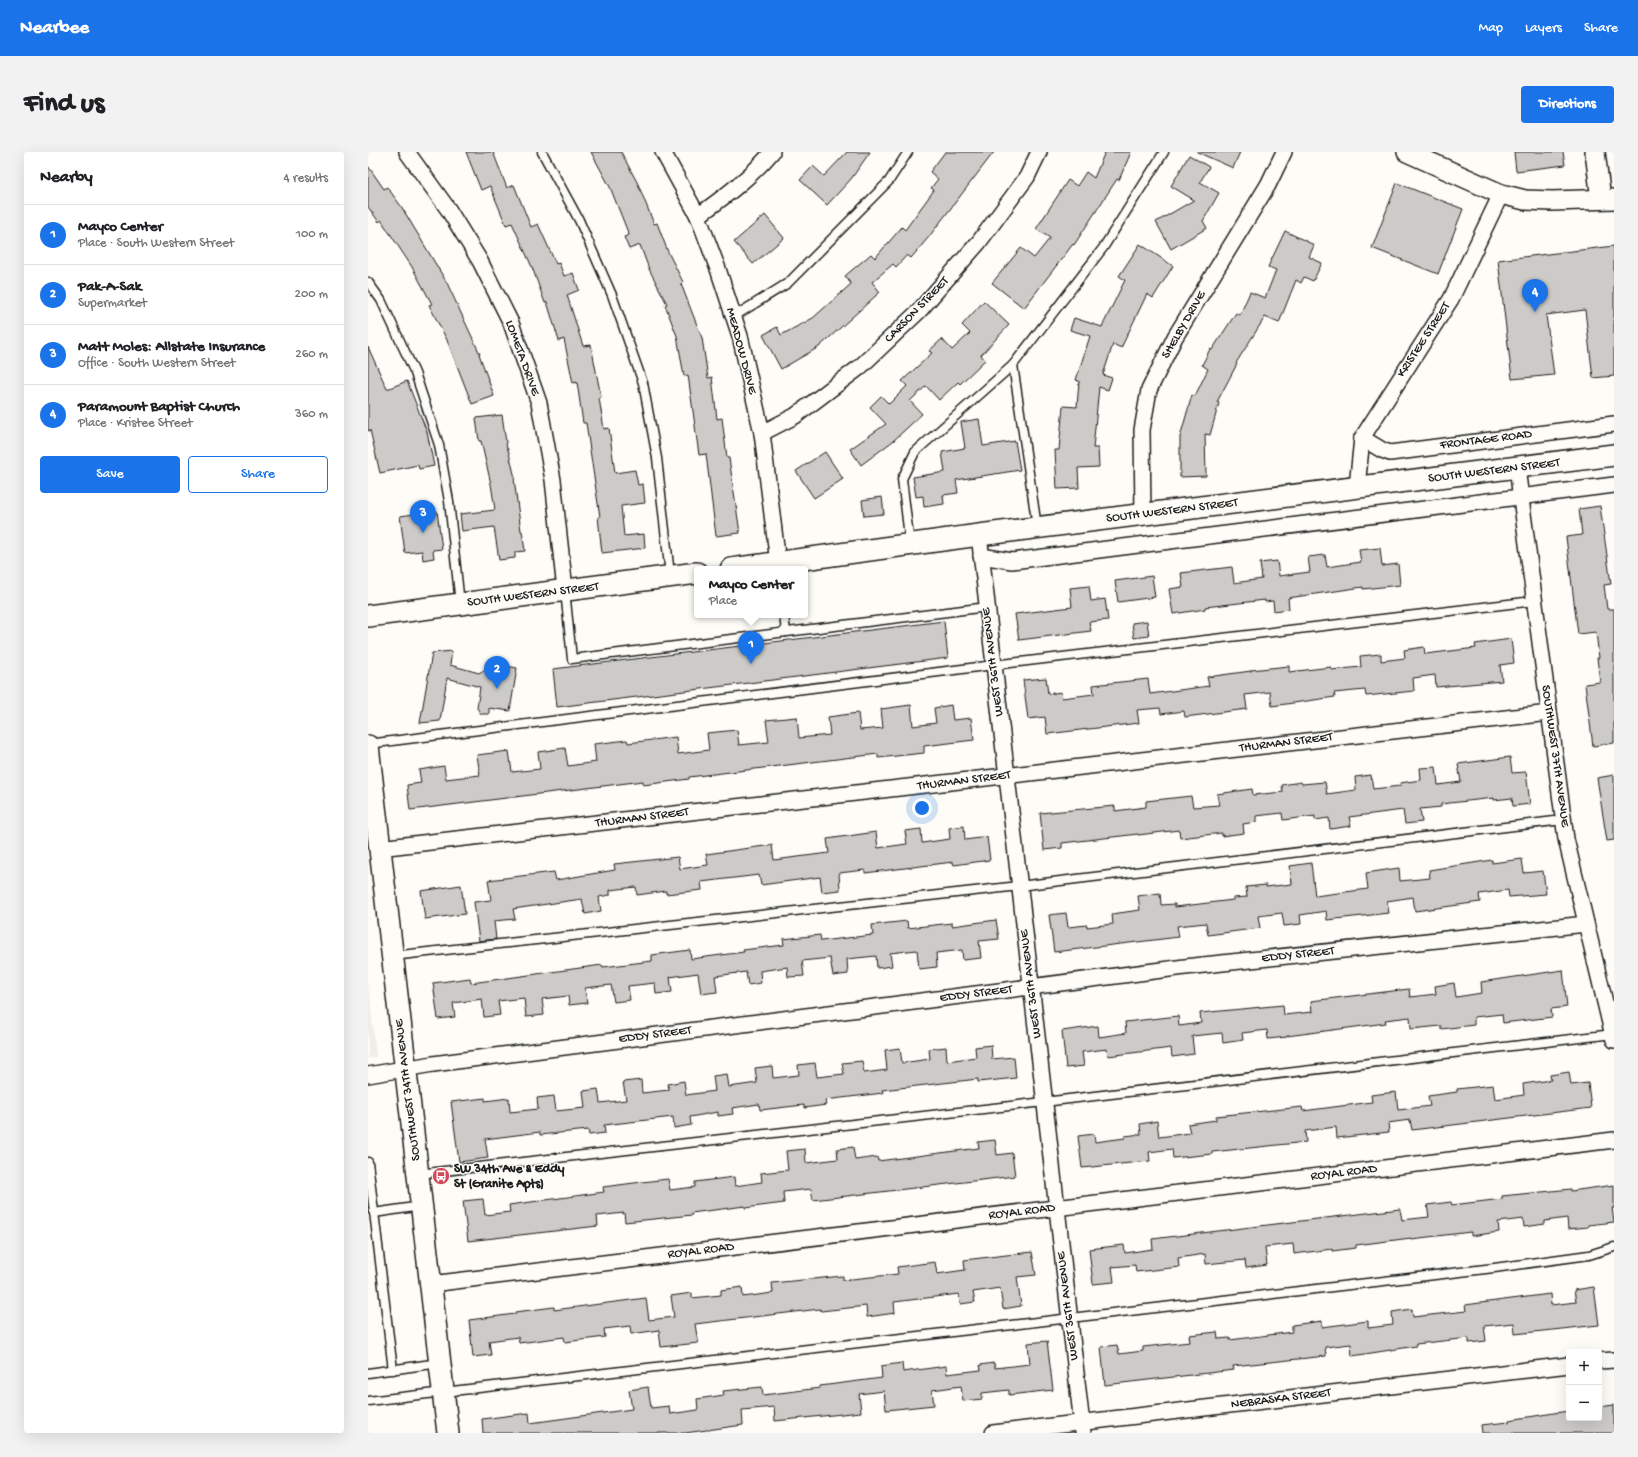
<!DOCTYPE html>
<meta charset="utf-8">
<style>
body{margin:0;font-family:"Gochi Hand",sans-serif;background:#f2f2f2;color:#202124}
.controls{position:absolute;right:12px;bottom:12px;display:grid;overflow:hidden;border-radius:4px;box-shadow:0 4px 16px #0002}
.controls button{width:36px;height:36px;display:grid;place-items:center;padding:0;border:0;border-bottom:1px solid #e0e0e0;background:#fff;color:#202124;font:20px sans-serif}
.you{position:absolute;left:554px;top:656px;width:14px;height:14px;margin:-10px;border:3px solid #fff;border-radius:50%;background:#1a73e8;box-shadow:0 0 0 6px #1a73e833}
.badge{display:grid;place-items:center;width:26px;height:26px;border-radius:50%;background:#1a73e8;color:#fff;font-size:13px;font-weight:700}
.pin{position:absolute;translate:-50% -33px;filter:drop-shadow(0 1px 2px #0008)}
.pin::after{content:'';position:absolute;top:21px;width:14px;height:12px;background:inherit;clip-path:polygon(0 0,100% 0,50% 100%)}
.popup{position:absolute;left:326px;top:414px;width:114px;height:52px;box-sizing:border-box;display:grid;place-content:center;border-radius:4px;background:#fff;filter:drop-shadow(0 1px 3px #0005);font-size:13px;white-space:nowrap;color:#757577}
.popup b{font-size:15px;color:#202124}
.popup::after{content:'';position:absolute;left:50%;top:100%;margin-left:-8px;border:8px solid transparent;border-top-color:#fff}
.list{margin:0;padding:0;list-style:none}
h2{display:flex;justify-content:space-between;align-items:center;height:52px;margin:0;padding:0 16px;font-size:17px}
h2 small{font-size:13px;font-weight:400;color:#757577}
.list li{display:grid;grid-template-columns:26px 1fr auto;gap:12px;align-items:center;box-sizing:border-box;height:60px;padding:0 16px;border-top:1px solid #e0e0e0}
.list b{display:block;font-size:15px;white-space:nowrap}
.list p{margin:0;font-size:13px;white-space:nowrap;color:#757577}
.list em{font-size:13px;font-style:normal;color:#757577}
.actions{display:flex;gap:8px;padding:12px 16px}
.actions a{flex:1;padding:9px 0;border:1px solid #1a73e8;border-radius:4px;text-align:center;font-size:14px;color:#1a73e8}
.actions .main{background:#1a73e8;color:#fff}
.map{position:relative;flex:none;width:1246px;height:1281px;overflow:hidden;border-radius:4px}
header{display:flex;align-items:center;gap:24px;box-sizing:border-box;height:56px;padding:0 20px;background:#1a73e8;color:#fff}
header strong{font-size:19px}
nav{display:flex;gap:22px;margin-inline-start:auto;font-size:14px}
.intro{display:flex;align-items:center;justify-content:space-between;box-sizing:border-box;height:96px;padding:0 24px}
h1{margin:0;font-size:28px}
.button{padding:10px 18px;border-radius:4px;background:#1a73e8;color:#fff;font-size:14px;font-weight:700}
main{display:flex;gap:24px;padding:0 24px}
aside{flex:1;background:#fff;border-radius:4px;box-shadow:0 4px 16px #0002}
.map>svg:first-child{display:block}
</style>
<header>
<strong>Nearbee</strong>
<nav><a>Map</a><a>Layers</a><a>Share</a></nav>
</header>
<div class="intro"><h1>Find us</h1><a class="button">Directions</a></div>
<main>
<aside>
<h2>Nearby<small>4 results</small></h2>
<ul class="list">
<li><span class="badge">1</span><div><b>Mayco Center</b><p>Place · South Western Street</p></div><em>100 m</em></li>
<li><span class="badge">2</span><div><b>Pak-A-Sak</b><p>Supermarket</p></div><em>200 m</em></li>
<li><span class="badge">3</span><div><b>Matt Moles: Allstate Insurance</b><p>Office · South Western Street</p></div><em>260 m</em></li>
<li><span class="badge">4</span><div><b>Paramount Baptist Church</b><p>Place · Kristee Street</p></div><em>360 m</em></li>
</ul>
<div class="actions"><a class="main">Save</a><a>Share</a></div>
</aside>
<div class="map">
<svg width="1246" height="1281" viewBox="0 0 1246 1281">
<rect width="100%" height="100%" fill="#fdfcf7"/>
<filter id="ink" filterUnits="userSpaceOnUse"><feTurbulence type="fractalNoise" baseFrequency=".025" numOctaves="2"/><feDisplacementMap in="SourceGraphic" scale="8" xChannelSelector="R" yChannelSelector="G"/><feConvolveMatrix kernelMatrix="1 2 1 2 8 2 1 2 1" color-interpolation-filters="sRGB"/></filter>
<g filter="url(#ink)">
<!-- built -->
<polygon fill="#eeede9" points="0,828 8,905 0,906"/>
<!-- building -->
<g fill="#cccbc8" stroke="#1c1c1c">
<polygon points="98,0 125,0 139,36 146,33 163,75 170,72 188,112 191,111 196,124 205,121 211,138 199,143 215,194 223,193 233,245 231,246 236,277 241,276 247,321 267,318 270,333 275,332 277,351 253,354 256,384 276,382 277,396 234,401 230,365 232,365 218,271 215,271 209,230 205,231 196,187 191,189 179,150 177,151 164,115 144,71 138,73 122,34 113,38"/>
<polygon points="223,0 253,0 270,32 286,72 289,71 300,100 315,130 313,132 334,186 340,226 344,225 349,267 354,266 359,306 361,306 372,381 348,384 338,302 331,303 320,223 316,224 309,184 297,153 299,152 281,117 272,93 261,97 256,85 261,83 242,35"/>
<polygon points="479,0 502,0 483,27 459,53 432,28 445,14 456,24"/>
<polygon points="577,0 626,0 560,86 543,106 539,103 528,115 525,112 504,130 512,140 451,195 413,217 395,183 409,175 413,183 445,166 483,132 477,124 503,102 507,106 534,75 537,78 566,38 563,36 570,27 562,20"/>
<polygon points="737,0 763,0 751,28 749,27 706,93 705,92 656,156 624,131 653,96 666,106 682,86 668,77 700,28 709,34 718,20 726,26"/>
<polygon points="829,0 872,0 865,16"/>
<polygon points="1146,0 1195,0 1197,13 1148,19"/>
<polygon points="821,3 841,15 832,30 851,41 835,69 839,76 803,97 788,70 826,48 803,34"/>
<polygon points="0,14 16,37 19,35 33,54 79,131 112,202 111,202 126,244 104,252 79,188 61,153 64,152 44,115 13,68 11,70 0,55"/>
<polygon points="1029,31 1095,57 1070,122 1004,96"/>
<polygon points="397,63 416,86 385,112 366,90"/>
<polygon points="917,79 946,93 941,105 954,111 945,129 936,125 933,131 928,128 911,171 897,165 868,211 869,212 849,250 851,251 842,283 837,282 838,324 812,325 812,285 824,243 827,244 840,217 834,213 842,197 844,198 868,161 872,163 882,140 897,146 908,118 900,115"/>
<polygon points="772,92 805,114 785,146 779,142 753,196 745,192 735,223 744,226 740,238 731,235 725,296 730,296 731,315 710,316 711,336 689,337 687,298 691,298 695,254 709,255 711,229 708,228 722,184 702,178 706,166 734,175 757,128 751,124"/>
<polygon points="1246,94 1246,224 1225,226 1217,158 1178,163 1186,223 1144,227 1130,108"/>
<polygon points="616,149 641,173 613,203 617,208 592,232 590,230 571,248 558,234 542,249 554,262 525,289 493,313 482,297 518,272 502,255 513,244 521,252 539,234 534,229 564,201 561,199 574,187 584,198 602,181 594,173"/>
<polygon points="0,195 19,237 39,229 59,280 66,314 51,317 50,313 12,321 2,278 0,279"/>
<polygon points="134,263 139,297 140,297 147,326 146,327 153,379 154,379 157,399 147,400 147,406 131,408 126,375 94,379 92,362 127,358 123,332 113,289 111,289 108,266"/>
<polygon points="611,267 615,294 647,289 652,318 588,328 590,341 575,343 576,352 556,355 555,344 548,345 545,325 577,320 574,300 597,296 593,270"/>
<polygon points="457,300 475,327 446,346 428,319"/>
<polygon points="514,345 516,362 496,364 494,348"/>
<polygon points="1232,354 1243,432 1236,433 1239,457 1246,457 1246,591 1225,594 1217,532 1232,530 1229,506 1231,506 1228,480 1210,482 1198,385 1214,383 1211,357"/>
<polygon points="69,359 74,397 65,398 66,406 55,408 54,399 37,401 32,364"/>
<polygon points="1012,396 1014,414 1030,412 1032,433 995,437 995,435 920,446 921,457 906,459 905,449 897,450 897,448 837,455 837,457 805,462 801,437 815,435 813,421 864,415 866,431 894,427 892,411 909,409 911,424 942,420 940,405 957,403 959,415 993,410 991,398"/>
<polygon points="784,424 787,445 750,450 747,429"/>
<polygon points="721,434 723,449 737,447 740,468 721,470 723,479 651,488 647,462 704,455 702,436"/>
<polygon points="576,469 580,506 189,555 185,517"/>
<polygon points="779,469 781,484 766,486 764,471"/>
<polygon points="1143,487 1146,511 1132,513 1134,529 1068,535 1067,523 1045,526 1046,539 998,544 997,538 966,541 967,545 904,554 902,540 877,543 879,557 817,565 816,559 793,562 792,556 769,558 771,571 679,582 677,565 660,567 655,528 678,526 680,542 693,540 694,546 726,542 725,533 780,527 782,542 841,534 839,525 883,519 883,518 921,514 921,520 963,515 963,518 993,515 992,504 1013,502 1013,509 1037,506 1036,498 1056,495 1057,502 1108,496 1107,492"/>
<polygon points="84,499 82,513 111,521 126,512 149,516 142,559 121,556 121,562 113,562 109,556 112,535 79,526 72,569 52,571 64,501"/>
<polygon points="543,553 545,574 568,571 566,556 583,553 585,568 603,566 606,588 556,594 556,601 510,606 510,602 321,625 321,627 275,633 275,629 42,658 39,633 53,631 51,618 76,614 78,627 112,623 109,603 141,599 144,620 172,617 170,600 197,596 200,614 228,610 226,592 259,588 260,591 308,585 310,602 341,598 339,581 369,578 371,593 401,590 398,568 429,565 431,586 462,583 460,565 490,561 492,578 515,576 513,557"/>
<polygon points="1142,605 1144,621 1158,620 1162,652 1145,654 1144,646 1126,648 1126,646 1073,652 1073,655 1052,657 1054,670 1037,672 1035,658 981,665 983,674 962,677 961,666 947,668 947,664 915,668 914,661 888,664 888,670 875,672 876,681 854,684 854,681 812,686 811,678 770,683 770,682 694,691 694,696 676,698 672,661 747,654 747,659 778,655 778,649 823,644 825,655 851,653 849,642 884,637 885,643 915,640 914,633 933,630 934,632 957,630 959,642 988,638 987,625 1003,623 1005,637 1032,634 1032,631 1053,628 1052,616 1068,615 1070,633 1093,630 1090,612"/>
<polygon points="1246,623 1246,688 1239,689 1229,626"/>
<polygon points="596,674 597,688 619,685 622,708 586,713 585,710 497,721 497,718 471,721 472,738 454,740 452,725 393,733 391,723 333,730 334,738 298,742 298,739 269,743 268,735 242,738 242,743 231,745 233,759 217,762 214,747 145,757 147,767 126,769 128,787 111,789 106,750 123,748 120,728 186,720 188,728 247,718 246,712 310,705 312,717 340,713 338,702 404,693 406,708 461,701 459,687 508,680 510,696 539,692 537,679 553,677 554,691 582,687 581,676"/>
<polygon points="1154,707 1156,721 1175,719 1178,742 1141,745 1140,738 1111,742 1112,750 1047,759 1045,745 1019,749 1021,761 959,768 958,759 932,763 933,772 916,774 914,761 890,764 892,776 840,783 838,771 809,774 811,785 686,800 681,763 698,761 700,775 719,773 719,775 745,772 744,762 772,758 770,744 792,741 793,753 807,752 807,755 865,748 865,746 879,745 878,735 898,733 898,735 924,732 922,714 943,711 947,744 1000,737 998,721 1031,716 1032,729 1062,726 1061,718 1124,708 1124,711"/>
<polygon points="93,733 97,762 57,767 53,739"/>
<polygon points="628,768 631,787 611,789 613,806 595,808 594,798 568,801 569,815 551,817 549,798 522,801 524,814 509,816 508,804 479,807 480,822 465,824 462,806 434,809 436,824 420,825 419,815 392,819 393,831 380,833 378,820 347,824 349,840 333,842 330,821 302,825 304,840 288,842 287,831 260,834 262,848 246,850 243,833 217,836 219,851 201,853 200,844 174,847 176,863 158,865 156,846 130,849 132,863 116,865 114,847 85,851 87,865 70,867 65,831 102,826 103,831 234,813 235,815 284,809 284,803 322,798 323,807 376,800 375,798 416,793 415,787 452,783 453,789 505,783 504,773 539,769 540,776 584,771 584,774"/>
<polygon points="1195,818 1199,855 1183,857 1184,865 1135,871 1134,862 1106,865 1106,873 1073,877 1073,874 1043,877 1042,865 1017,868 1018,871 919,884 919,885 900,887 899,878 874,881 875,888 855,891 854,881 824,884 826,902 804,905 803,896 740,904 739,897 714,900 716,914 698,916 694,879 730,874 731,885 758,881 757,870 810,864 811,874 833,871 832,861 915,853 916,863 944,860 943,849 1041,837 1042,845 1068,842 1067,834 1086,831 1088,845 1114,841 1113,830"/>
<polygon points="623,893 624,907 646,905 648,926 610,930 610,927 514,938 515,941 457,948 458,953 436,956 436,953 392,958 391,952 364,956 365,962 350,964 350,960 322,965 323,973 306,976 305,965 236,973 237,981 221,983 220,978 172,983 172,980 117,987 120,1006 91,1010 83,950 117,946 117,949 141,946 142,960 170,957 169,946 186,944 188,959 217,956 215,939 230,937 232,951 258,948 255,930 273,928 274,941 301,938 300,932 316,929 318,943 347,939 345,924 359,922 361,935 389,931 387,916 404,914 405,926 431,923 430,913 447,911 449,925 476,922 474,911 494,909 496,921 519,918 517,898 532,896 534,911 562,907 561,897 578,895 579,909 608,905 607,895"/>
<polygon points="1201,920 1203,933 1220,931 1223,956 1044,978 1042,968 1020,971 1021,980 969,986 968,975 937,979 938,990 844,1000 844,1002 805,1006 804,997 781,1000 782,1009 714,1016 710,984 726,982 727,990 757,986 757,984 773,982 772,972 789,969 791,985 822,981 820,972 848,968 848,964 934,955 935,959 1004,950 1003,943 1028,940 1030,958 1062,954 1060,944 1089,940 1089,937 1125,933 1127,947 1156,943 1155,932 1183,928 1182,923"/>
<polygon points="627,988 629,1003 644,1001 647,1024 445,1048 443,1037 415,1040 416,1051 377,1056 377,1054 323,1061 324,1063 257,1070 256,1061 229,1064 230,1074 100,1089 95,1049 115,1047 117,1063 142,1060 141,1053 236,1040 235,1035 274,1030 300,1027 302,1038 327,1035 327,1030 366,1025 367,1034 394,1030 393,1021 420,1018 418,999 437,997 438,1011 470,1007 469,997 485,995 487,1008 509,1005 510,1009 611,996 610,990"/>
<polygon points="1246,1033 1246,1056 1244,1056 1246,1070 1220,1073 1220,1075 1200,1077 1199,1066 1177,1069 1177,1072 1156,1075 1155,1067 1130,1070 1131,1080 1103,1084 1103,1080 1043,1087 1043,1086 988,1093 988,1096 964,1099 964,1097 926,1102 925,1092 897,1095 899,1113 878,1116 877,1108 838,1112 837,1102 810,1106 811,1115 768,1120 767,1113 744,1115 746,1130 725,1132 721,1097 756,1093 757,1101 785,1097 784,1087 1032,1057 1034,1068 1061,1065 1059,1053 1083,1050 1084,1053 1134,1047 1134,1044 1203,1037 1203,1039"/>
<polygon points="664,1100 668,1123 649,1125 653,1154 635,1157 632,1136 605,1140 607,1150 592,1152 591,1142 526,1150 527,1161 499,1165 498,1154 453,1159 452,1157 327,1172 330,1191 293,1195 291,1178 263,1182 262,1174 236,1177 237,1185 197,1190 196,1185 151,1191 150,1185 121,1189 123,1203 105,1205 101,1168 147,1162 147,1160 186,1155 186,1158 278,1146 281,1168 306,1165 303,1144 324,1141 324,1146 353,1143 353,1138 374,1135 375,1145 405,1141 404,1131 475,1124 475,1128 530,1122 529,1115 567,1110 569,1122 597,1118 596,1108"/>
<polygon points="1226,1135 1231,1173 1147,1182 1146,1171 1116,1174 1118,1189 1101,1191 1101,1186 1048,1192 1048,1194 984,1204 983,1192 957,1195 958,1204 865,1214 866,1218 737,1233 733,1195 749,1193 751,1202 775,1199 775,1195 822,1190 821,1183 849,1180 850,1187 862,1186 862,1188 924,1180 924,1173 954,1169 954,1175 1000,1169 1000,1176 1025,1173 1024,1160 1044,1157 1045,1165 1098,1159 1097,1153 1182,1142 1183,1153 1208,1150 1206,1138"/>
<polygon points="679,1189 685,1238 641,1243 641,1238 614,1241 614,1247 595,1249 593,1234 564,1238 566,1253 518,1258 516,1239 491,1242 493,1260 407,1269 406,1255 374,1258 375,1273 317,1281 115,1281 114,1267 161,1261 162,1271 264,1257 261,1238 280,1235 283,1256 301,1254 302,1262 330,1258 329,1247 356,1243 355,1239 394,1235 395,1243 452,1236 452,1234 514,1226 513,1214 534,1211 535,1220 578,1214 579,1222 613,1218 612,1213 626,1211 627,1216 662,1212 660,1191"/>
<polygon points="1246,1253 1246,1281 1114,1281 1113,1273 1141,1270 1141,1268 1186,1261 1201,1259 1201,1266 1231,1266 1231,1255"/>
</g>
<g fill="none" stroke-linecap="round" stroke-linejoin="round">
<defs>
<g id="service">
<polyline points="174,0 211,68 244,143 275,231 289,306 302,423"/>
<polyline points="0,130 13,148 47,221 71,293 81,349 92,452"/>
<polyline points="365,165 420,131 521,29 540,0"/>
<polyline points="645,213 669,375"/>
<polyline points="542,393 534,327 547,300 645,213 735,96 796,0"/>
<polyline points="197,438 204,507 619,455"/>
<polyline points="416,463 418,480"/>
<polyline points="0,592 626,513 1166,449"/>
<polyline points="24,804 651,734 1195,668"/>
<polyline points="0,1010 25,1218"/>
<polyline points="50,1022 676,950 1245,882"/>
<polyline points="6,1061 53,1054"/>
<polyline points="0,1221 71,1211"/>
<polyline points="0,1249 1126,1116 1221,1103 1246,1095"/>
</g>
<g id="minor">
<polyline points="39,0 80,57 112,109 143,171 171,251 185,328 197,438"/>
<polyline points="295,0 330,64 350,117 372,184 394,281 410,411"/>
<path d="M330 64C356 45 383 25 404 0"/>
<polyline points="394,281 427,264 492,215 551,159 611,90 659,25 671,0"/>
<polyline points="994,286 1014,298 1022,301 1246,272"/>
<polyline points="1149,316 1198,687 1246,888"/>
<polyline points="989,335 994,286 1083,147 1133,42"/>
<polyline points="775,363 774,278 781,238 807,185 900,33 916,0"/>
<polyline points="611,383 715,1281"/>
<polyline points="613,404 644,409 1246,333"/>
<polyline points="11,696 1181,561"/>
<polyline points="0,923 65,912 817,815 1218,772"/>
<polyline points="63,1132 1246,988"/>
<polyline points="1231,1209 1246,1208"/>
<polyline points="625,1281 1201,1213"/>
</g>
<g id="tertiary">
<polyline points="1039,0 1133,42 1157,48 1184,49 1246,47"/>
<polyline points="1227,0 1233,47"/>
</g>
<g id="secondary">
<polyline points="363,417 611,383 1246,303"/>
<polyline points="0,464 329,421"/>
<polyline points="0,594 80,1281"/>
</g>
</defs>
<!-- service casing -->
<use href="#service" stroke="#1c1c1c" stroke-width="11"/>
<!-- minor casing -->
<use href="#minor" stroke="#1c1c1c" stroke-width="18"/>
<!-- tertiary casing -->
<use href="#tertiary" stroke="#1c1c1c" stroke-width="22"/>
<!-- secondary casing -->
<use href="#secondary" stroke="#1c1c1c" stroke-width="24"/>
<!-- service -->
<use href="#service" stroke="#fdfcf7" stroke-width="8"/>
<!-- minor -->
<use href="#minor" stroke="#fdfcf7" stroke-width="15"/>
<!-- tertiary -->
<use href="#tertiary" stroke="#fdfcf7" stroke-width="19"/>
<!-- secondary -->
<use href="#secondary" stroke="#fdfcf7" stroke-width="21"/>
</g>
</g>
<!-- icons -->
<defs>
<symbol id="bus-disc" viewBox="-11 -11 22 22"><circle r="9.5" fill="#d1495b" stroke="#fdfcf7"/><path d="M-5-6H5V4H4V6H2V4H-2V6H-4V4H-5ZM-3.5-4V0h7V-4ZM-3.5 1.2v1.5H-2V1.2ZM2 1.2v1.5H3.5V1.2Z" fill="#fff"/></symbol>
</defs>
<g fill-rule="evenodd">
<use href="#bus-disc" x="63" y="1014" width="20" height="20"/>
</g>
<g text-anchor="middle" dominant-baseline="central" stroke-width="3" stroke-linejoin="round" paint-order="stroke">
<!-- street labels -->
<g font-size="13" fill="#1c1c1c" stroke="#fdfcf7">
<text transform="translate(549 158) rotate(-46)">CARSON STREET</text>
<text transform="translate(816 173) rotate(-60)">SHELBY DRIVE</text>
<text transform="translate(1056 188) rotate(-57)">KRISTEE STREET</text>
<text transform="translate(373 199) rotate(75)">MEADOW DRIVE</text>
<text transform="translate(154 206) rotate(70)">LOMETA DRIVE</text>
<text transform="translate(1118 288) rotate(-7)">FRONTAGE ROAD</text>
<text transform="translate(1126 319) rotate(-7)">SOUTH WESTERN STREET</text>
<text transform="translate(804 359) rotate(-7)">SOUTH WESTERN STREET</text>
<text transform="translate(165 443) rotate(-7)">SOUTH WESTERN STREET</text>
<text transform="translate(625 510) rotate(-97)">WEST 36TH AVENUE</text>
<text transform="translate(918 591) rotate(-7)">THURMAN STREET</text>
<text transform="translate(1187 604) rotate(82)">SOUTHWEST 37TH AVENUE</text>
<text transform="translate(596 629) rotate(-7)">THURMAN STREET</text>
<text transform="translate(274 666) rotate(-7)">THURMAN STREET</text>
<text transform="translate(930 803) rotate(-6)">EDDY STREET</text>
<text transform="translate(663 832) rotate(-97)">WEST 36TH AVENUE</text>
<text transform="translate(608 842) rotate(-7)">EDDY STREET</text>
<text transform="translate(287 883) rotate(-7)">EDDY STREET</text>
<text transform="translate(40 938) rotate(-97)">SOUTHWEST 34TH AVENUE</text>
<text transform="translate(976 1021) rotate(-7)">ROYAL ROAD</text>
<text transform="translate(654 1060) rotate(-7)">ROYAL ROAD</text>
<text transform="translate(333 1099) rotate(-7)">ROYAL ROAD</text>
<text transform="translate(700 1154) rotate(-97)">WEST 36TH AVENUE</text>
<text transform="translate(913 1247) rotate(-7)">NEBRASKA STREET</text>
</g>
<!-- poi labels -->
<g font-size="13" font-weight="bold" fill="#1c1c1c" stroke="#fdfcf7" text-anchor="start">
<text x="86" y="1017">SW 34th Ave &amp; Eddy<tspan x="86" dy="15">St (Granite Apts)</tspan></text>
</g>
</g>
</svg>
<div class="controls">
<button>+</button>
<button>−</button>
</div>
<div class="you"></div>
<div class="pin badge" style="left:383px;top:512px">1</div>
<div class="popup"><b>Mayco Center</b>Place</div>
<div class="pin badge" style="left:129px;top:537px">2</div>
<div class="pin badge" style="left:55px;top:381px">3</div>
<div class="pin badge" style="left:1167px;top:160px">4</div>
</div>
</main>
